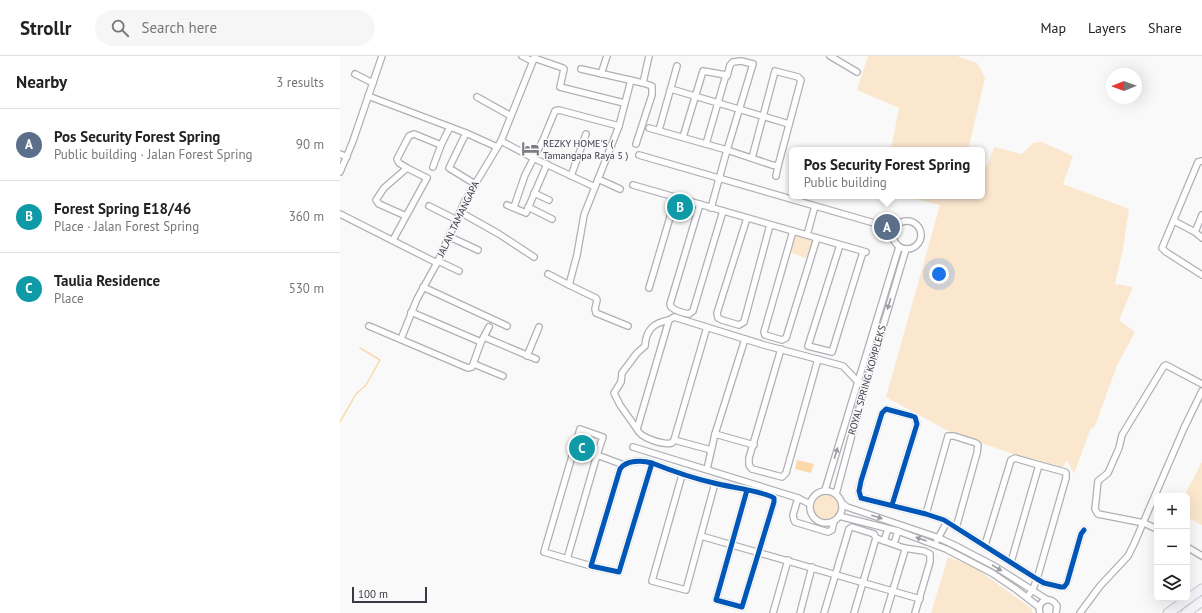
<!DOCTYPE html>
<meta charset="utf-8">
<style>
body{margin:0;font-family:"PT Sans",sans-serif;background:#f6f6f6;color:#222}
.controls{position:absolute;right:12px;bottom:12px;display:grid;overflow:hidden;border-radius:6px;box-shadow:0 4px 16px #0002}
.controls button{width:36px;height:36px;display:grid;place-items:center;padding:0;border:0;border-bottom:1px solid #e0e0e0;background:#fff;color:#222;font:20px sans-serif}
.compass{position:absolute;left:766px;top:12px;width:36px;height:36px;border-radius:50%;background:#fff;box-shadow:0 4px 16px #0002;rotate:269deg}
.scale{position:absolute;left:12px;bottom:10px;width:75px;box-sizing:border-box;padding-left:4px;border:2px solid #373947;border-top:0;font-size:11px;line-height:14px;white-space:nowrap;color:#373947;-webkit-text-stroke:3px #f9f9f9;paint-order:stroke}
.you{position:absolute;left:599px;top:218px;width:14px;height:14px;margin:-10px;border:3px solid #fff;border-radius:50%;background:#1a73e8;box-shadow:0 0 0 6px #1a73e833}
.badge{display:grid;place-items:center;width:26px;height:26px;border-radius:50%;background:#7b7c85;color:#fff;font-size:13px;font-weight:700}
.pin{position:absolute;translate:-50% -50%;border:2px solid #fff;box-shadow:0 1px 4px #0006}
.popup{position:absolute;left:449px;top:91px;width:196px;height:52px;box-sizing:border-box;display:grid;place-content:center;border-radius:6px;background:#fff;filter:drop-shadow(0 1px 3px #0005);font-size:13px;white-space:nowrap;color:#767676}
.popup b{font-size:15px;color:#222}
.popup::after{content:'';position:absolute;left:50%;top:100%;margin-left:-8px;border:8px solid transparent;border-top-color:#fff}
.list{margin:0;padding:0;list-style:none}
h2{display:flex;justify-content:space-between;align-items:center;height:52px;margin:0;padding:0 16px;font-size:17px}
h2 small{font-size:13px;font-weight:400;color:#767676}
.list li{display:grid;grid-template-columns:26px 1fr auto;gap:12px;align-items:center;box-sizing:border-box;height:72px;padding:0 16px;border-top:1px solid #e0e0e0}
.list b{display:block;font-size:15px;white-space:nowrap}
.list p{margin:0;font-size:13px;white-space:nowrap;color:#767676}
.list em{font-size:13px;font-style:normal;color:#767676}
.icon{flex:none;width:22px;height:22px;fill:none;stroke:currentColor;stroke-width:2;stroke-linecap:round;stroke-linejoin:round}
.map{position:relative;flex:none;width:862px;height:557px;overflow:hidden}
header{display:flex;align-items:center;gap:24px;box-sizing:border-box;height:56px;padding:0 20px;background:#fff;border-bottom:1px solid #e0e0e0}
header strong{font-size:19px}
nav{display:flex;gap:22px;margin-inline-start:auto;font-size:14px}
.search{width:280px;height:36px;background:#f6f6f6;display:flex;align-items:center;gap:10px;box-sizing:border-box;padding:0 14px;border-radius:22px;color:#767676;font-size:15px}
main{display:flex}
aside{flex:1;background:#fff}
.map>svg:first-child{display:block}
</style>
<header>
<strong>Strollr</strong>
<div class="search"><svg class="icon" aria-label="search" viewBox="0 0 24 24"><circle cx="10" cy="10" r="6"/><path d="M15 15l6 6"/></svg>Search here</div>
<nav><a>Map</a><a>Layers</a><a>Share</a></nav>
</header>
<main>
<aside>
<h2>Nearby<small>3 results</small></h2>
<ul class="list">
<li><span class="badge" style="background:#5c6f8a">A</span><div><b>Pos Security Forest Spring</b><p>Public building · Jalan Forest Spring</p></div><em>90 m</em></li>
<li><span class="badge" style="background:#0f9aa8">B</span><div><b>Forest Spring E18/46</b><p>Place · Jalan Forest Spring</p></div><em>360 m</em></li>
<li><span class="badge" style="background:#0f9aa8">C</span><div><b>Taulia Residence</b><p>Place</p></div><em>530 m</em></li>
</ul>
</aside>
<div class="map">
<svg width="862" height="557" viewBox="0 0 862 557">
<rect width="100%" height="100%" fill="#f9f9f9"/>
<!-- green -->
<g fill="#fbe7ce">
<polygon points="528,0 617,0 637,7 645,22 628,94 551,94 559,52 517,34"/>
<polygon points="702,86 733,100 723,128 789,153 783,193 775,228 793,231 779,264 795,276 777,309 755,370 750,374 734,418 727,404 722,412 676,399 610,376 546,341 600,149 564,140 642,140 642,109 647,110 654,91 682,98 693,87"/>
<polygon points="455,179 476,185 470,204 450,196"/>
<polygon points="862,406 862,469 847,461 847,440 844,440"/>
<circle cx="486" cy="451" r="15"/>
<polygon points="608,501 634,511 691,552 693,557 591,557"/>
</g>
<!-- water -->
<polygon fill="#fcd8ab" points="457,404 474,408 471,417 455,413"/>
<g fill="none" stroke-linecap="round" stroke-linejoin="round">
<!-- stream -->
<polyline stroke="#fcd8ab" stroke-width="1.5" points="0,366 16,338 26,329 40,304 20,292"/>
<defs>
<g id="street">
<polyline points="182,0 192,5"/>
<polyline points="490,0 517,16"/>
<polyline points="194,2 223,12 224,13 220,31 284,47"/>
<polyline points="241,13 303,27 312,30 312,39 296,88"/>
<polyline points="15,18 33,27"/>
<polyline points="261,18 267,0"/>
<polyline points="387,20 390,9 393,6 401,5 413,8 387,94 432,109 438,110 461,24 458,21 435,15 412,102"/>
<polyline points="303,27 309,0"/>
<polyline points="331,33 449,68"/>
<polyline points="28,40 126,77 157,91"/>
<polyline points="137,41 171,60"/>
<polyline points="309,72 387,94 371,152"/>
<polyline points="319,74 337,10"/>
<polyline points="126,77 109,112 135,128"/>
<polyline points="343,81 363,15 386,19 366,88"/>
<polyline points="161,85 193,102 255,131"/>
<polyline points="101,89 110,71"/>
<polyline points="0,98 7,101"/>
<polyline points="299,99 541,169 556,170"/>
<polyline points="862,105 858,106 822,192 826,196 862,219"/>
<polyline points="67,112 59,107 57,103 69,80 74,78 101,89 93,111"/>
<polyline points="0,116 13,85 42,0"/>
<polyline points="231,120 246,78"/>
<polyline points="436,120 438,110"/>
<polyline points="258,123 280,133"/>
<polyline points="293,129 526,196"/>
<polyline points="194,137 209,144"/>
<path d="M360 148 330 248 331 251C336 255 343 257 349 258L353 255 383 155"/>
<polyline points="167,149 186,157 207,108"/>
<polyline points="89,150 117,164"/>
<polyline points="174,151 185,119 203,84 215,55 219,54 279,70"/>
<polyline points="188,151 212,163"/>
<polyline points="120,156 159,178 194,201"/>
<polyline points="0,158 97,207 125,145 161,85 195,0"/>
<polyline points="407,162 377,257 378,262 382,264 399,269 404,266 430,169"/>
<polyline points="834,165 855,176 862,182"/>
<circle cx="567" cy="179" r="14"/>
<polyline points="453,175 424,276 425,279 442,284 446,282 477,182"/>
<polyline points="855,176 862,159"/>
<polyline points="467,179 475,150"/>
<polyline points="110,181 138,194"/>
<polyline points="53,184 87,122 67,112 44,132 36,144 39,148 66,160"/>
<polyline points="500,189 468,290 492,296 523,196"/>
<polyline points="98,205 119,215"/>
<polyline points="208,218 229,229"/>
<polyline points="83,231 167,270"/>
<polyline points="309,232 336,141"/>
<polyline points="71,256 141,286 149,271"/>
<polyline points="29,270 128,312 132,311 141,286"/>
<polyline points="288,270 256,257 255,253 257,244 256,242 229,229 237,199 244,159 279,70 291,24"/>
<path d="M367 271 334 384 332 387C323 389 300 382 297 373L329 264 334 261 424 289 503 310 518 326 521 327 524 334"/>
<polyline points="144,281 196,303"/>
<polyline points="61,283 77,243 97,207"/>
<polyline points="441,293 409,402 409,409 412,413 442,421 446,417 478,303"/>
<polyline points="187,300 199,271"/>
<polyline points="134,308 163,320"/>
<path d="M297 373 280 349 274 337 281 326 282 317 297 297 305 290C306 273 314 267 329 264"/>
<polyline points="375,378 414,389"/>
<polyline points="334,384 371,394"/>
<polyline points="293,391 458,442 470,448"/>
<path d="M312 407 279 516 251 510 280 413C286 404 302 404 312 407 332 415 352 422 374 427 388 431 423 435 434 442V446L402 551 376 544 407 434"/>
<polyline points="367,413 375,378 405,283"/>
<polyline points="342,419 312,525 346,534 375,427"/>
<polyline points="485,434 559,191"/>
<circle cx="486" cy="451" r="16"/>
<polyline points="496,438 524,334 566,193"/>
<polyline points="458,442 453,459 454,464 455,466 488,476 492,474 494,465"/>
<polyline points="502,447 507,451 599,482 616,490 656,511 706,543"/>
<polyline points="552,449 577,368 575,361 572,360 546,353 542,357 521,425 519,435 521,442 586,458 604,464 697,523 704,527 721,531 724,531 727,527 741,478 744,474"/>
<polyline points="586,458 608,380 614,380 636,387 638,389 637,397 616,472"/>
<polyline points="499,460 558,475 606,493 652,517 677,534 699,551"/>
<polyline points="817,473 804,467 758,458 755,453 758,425 768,417 779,392 782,379 824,310 826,309 862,328"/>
<polyline points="361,480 580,543"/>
<polyline points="536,482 564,492 584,495 590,498 590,506 575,557"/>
<polyline points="597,484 607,466"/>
<polyline points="544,485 548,473"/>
<polyline points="554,488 558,475"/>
<polyline points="645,489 671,404 675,402 699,409"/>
<polyline points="847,491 862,500"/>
<polyline points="227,503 257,399 284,409"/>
<polyline points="671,506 699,409 725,416 726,417 726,422 697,523 692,535 687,541"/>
<polyline points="251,510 204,496 240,373 263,381 257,399"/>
<polyline points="433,557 448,504"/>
<polyline points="460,557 472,511"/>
<polyline points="484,557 509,473 512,471 534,478 536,482 514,557"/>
<polyline points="546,557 565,494 564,492"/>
<path d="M700 557C696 545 710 538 717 550L716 557"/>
<polyline points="740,557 760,530 788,500 794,488 844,372 862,335"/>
</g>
<g id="primary">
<polyline points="828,557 862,533"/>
<polyline points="846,557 862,545"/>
</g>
</defs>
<!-- street casing -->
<use href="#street" stroke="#afb0b6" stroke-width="8"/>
<!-- primary casing -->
<use href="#primary" stroke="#c6c7cf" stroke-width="11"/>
<!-- street -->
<use href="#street" stroke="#fefefe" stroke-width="5.5"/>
<!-- primary -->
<use href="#primary" stroke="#f5f5f9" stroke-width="9"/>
<defs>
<g id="cycleway">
<path d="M312 407 279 516 251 510 280 413C286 404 302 404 312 407 332 415 352 422 374 427 388 431 423 435 434 442V446L402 551 376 544 407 434"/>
<polyline points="552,449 577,368 575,361 572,360 546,353 542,357 521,425 519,435 521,442 586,458 604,464 697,523 704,527 721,531 724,531 727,527 741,478 744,474"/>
</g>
</defs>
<!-- cycleway casing -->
<use href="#cycleway" stroke="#f9f9f9" stroke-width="8"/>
<!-- cycleway -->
<use href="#cycleway" stroke="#0057b8" stroke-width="5"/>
</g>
<!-- one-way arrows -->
<defs><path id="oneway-solid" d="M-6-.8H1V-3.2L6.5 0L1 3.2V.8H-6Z"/></defs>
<g fill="#9a9ca2">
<use href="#oneway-solid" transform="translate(549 248) rotate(107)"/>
<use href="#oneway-solid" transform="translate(496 397) rotate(-73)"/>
<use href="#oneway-solid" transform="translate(537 461) rotate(18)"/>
<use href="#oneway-solid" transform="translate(581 483) rotate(-161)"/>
<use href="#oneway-solid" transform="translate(657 512) rotate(31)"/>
</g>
<!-- icons -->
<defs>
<symbol id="hotel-bare" viewBox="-9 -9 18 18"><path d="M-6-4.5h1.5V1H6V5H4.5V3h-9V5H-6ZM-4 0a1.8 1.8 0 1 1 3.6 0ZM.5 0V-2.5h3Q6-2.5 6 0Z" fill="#7b7c85" stroke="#f9f9f9" stroke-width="2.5" paint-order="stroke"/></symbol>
</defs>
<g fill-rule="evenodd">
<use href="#hotel-bare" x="178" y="80" width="25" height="25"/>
</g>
<g text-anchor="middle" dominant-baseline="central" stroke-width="3" stroke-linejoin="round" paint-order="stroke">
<!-- poi labels -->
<g font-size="10" fill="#373947" stroke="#f9f9f9" text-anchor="start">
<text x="203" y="87">REZKY HOME'S (<tspan x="203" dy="12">Tamangapa Raya 5 )</tspan></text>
</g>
<!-- street labels -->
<g font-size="10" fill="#373947" stroke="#f9f9f9">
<text transform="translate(118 163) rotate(-64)">JALAN TAMANGAPA</text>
<text transform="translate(527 324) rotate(-74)">ROYAL SPRING KOMPLEKS</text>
</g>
</g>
</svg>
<div class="controls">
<button>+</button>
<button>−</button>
<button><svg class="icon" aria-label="layers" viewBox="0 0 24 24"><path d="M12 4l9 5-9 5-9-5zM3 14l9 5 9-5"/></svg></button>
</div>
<svg class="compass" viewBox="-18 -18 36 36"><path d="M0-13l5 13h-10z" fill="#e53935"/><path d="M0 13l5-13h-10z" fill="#767676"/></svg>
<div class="scale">100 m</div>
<div class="you"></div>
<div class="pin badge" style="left:547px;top:171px;background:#5c6f8a">A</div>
<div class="popup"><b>Pos Security Forest Spring</b>Public building</div>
<div class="pin badge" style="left:340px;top:151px;background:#0f9aa8">B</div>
<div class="pin badge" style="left:242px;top:392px;background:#0f9aa8">C</div>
</div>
</main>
